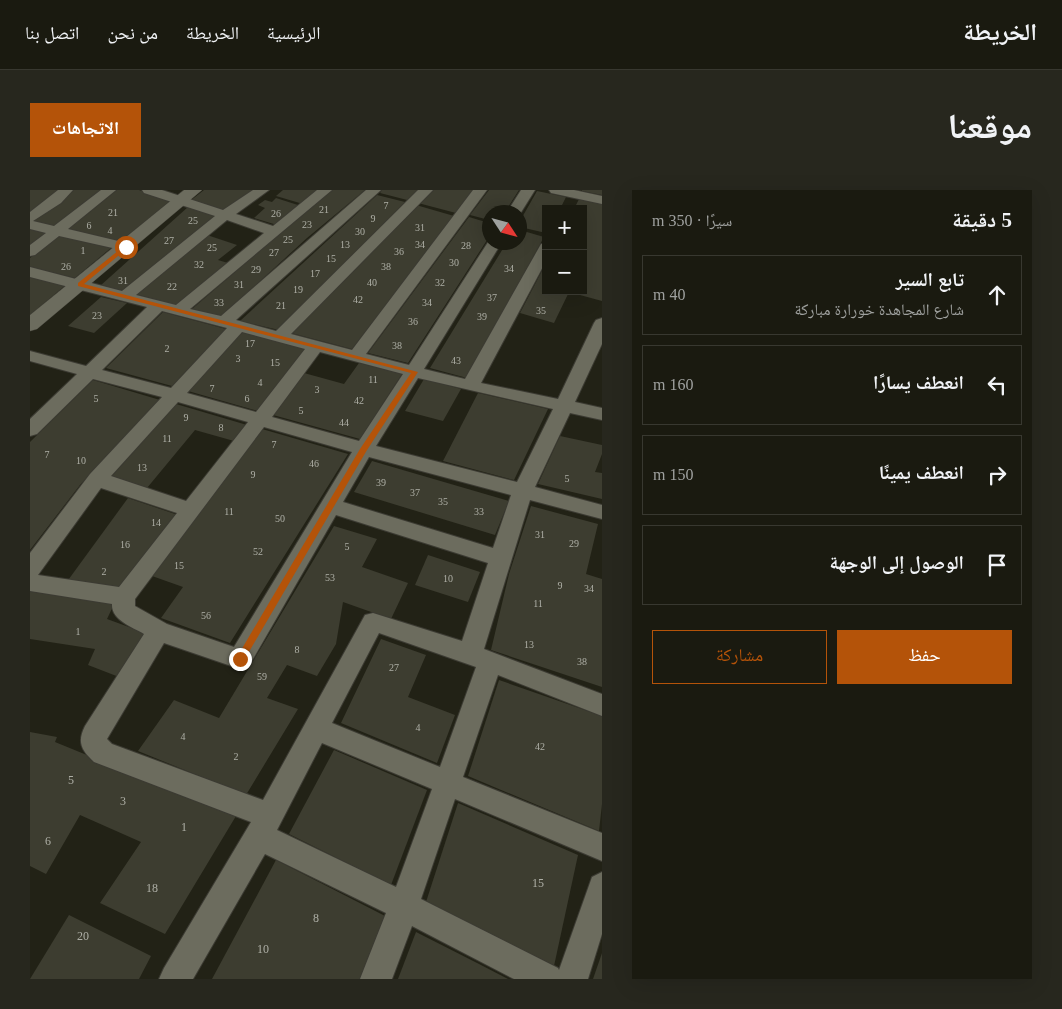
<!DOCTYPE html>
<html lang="ar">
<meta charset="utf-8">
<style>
body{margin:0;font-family:"Times New Roman","Noto Naskh Arabic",serif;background:#27271e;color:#f1f3f6;direction:rtl}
.controls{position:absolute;right:15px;top:15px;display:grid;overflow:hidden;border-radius:0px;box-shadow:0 5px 20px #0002}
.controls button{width:45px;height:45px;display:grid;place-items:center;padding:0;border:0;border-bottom:1px solid #383830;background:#1a1a10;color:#f1f3f6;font:25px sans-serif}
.compass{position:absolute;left:452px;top:15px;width:45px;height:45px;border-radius:50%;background:#1a1a10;box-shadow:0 5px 20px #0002;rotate:126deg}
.stop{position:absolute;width:15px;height:15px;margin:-11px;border:4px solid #b45309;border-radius:50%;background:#fff}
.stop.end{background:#b45309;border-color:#fff;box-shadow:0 1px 5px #0008}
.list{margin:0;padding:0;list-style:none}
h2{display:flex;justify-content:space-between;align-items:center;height:65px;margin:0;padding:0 20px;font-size:21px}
h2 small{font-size:16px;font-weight:400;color:#9fa19f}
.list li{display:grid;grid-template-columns:32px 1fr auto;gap:15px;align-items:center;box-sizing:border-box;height:80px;margin:0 10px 10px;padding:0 10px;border:1px solid #383830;border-radius:0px}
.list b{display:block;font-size:19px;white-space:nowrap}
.list p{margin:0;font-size:16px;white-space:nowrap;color:#9fa19f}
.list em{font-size:16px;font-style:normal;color:#9fa19f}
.actions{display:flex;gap:10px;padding:15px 20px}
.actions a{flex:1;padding:11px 0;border:1px solid #b45309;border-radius:0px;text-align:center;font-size:18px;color:#b45309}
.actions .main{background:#b45309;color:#fff}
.icon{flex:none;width:28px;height:28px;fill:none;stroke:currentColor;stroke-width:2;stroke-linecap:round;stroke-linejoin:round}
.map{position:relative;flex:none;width:572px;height:789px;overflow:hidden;direction:ltr;border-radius:0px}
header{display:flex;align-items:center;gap:30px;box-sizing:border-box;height:70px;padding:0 25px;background:#1a1a10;border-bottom:1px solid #383830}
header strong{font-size:24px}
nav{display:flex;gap:28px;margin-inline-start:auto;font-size:18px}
.intro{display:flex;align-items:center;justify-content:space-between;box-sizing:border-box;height:120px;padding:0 30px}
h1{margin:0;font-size:35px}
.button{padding:12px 22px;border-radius:0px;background:#b45309;color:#fff;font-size:18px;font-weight:700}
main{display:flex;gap:30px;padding:0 30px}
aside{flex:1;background:#1a1a10;border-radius:0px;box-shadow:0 5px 20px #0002}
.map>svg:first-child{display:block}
</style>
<header>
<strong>الخريطة</strong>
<nav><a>الرئيسية</a><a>الخريطة</a><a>من نحن</a><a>اتصل بنا</a></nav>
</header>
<div class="intro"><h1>موقعنا</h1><a class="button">الاتجاهات</a></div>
<main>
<aside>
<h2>5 دقيقة<small>سيرًا · 350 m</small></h2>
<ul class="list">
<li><svg class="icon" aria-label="ahead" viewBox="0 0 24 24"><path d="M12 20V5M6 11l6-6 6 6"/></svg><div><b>تابع السير</b><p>شارع المجاهدة خورارة مباركة</p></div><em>40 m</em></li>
<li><svg class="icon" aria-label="left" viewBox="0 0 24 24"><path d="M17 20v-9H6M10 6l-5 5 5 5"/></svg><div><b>انعطف يسارًا</b></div><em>160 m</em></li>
<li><svg class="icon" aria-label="right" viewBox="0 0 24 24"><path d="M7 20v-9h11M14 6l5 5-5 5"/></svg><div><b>انعطف يمينًا</b></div><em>150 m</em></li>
<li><svg class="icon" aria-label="arrive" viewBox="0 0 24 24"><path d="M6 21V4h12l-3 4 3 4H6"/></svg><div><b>الوصول إلى الوجهة</b></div></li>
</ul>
<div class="actions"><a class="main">حفظ</a><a>مشاركة</a></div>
</aside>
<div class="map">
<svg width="572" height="789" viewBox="0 0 572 789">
<rect width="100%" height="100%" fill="#222216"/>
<!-- building -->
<g fill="#3d3d30">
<polygon points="0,0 30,0 0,23"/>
<polygon points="43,0 72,0 29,34 21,36 1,31 31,12"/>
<polygon points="87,0 109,0 142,11 89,52 37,40"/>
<polygon points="174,0 224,0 193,21 160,11"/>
<polygon points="253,0 291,0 273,14 246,6"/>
<polygon points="300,0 335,0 277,48 192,126 162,119"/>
<polygon points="352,0 392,0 381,11 350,3"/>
<polygon points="401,0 444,0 426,23 388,13"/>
<polygon points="459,0 489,0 475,22 459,22 459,30 440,25"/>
<polygon points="552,0 572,0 572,5 552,1"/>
<polygon points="507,1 536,7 530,19 516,19 516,43 490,37 490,31"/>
<polygon points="347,5 379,13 249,140 210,131"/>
<polygon points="246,8 271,16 247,35 224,28 235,18 228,15 235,10 242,12"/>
<polygon points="549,9 572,14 572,111 539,102 524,133 490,123 516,73 516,101 553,101 553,19 544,19"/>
<polygon points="386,15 424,26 322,159 261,143"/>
<polygon points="158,17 185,26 94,102 70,96"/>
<polygon points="439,27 459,33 459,47 378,173 338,163"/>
<polygon points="0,39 20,43 0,58"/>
<polygon points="490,40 514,47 437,188 400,178 477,52 490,52"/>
<polygon points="29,45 82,57 45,88 0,77 0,68"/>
<polygon points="177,45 207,55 188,70 198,73 146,115 105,104"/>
<polygon points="0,85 37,94 0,125"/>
<polygon points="71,107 97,113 64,143 38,136"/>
<polygon points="133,122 196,139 142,196 76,178"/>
<polygon points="210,142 276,159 228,221 158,201"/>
<polygon points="329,173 372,184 330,249 243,225 274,183 314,194"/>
<polygon points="394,189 431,199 413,231 375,221"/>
<polygon points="63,190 130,210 50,295 0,360 0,252"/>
<polygon points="448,203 518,219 484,290 413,271"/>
<polygon points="146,214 217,235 204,251 165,240 117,298 82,286"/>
<polygon points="232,239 318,264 200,453 131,428 153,397 122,386"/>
<polygon points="530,246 572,255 572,264 565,282 572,283 572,309 508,294"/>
<polygon points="342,271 479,311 465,345 324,302"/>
<polygon points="98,308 148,325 89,400 36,393"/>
<polygon points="501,316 568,334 556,384 572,389 572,497 461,460 479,384"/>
<polygon points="304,336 347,349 332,377 378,393 361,429 313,412 306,454 287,486 257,475 237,508 268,519 216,605 108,561 144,510 189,528"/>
<polygon points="398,365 450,382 438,412 385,395"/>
<polygon points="0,401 85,412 77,429 118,444 89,487 58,475 65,459 0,449"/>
<polygon points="351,449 396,465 378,507 425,525 407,573 311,533"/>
<polygon points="469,490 572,526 572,614 569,641 438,586"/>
<polygon points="0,542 27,547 25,552 206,626 135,744 70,713 111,652 50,625 16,684 0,676"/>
<polygon points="304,560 397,600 361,695 259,644"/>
<polygon points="428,613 548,665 524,776 396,712"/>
<polygon points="246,670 357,727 332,789 182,789"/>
<polygon points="39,725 121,766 109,789 0,789"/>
<polygon points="386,742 449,774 478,789 368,789"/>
<polygon points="572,763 572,789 563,789"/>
</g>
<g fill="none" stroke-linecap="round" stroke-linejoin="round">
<defs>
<g id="minor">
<polygon points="28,0 43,0 31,13 3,31 24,36 71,0 86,0 38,39 101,54 103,57 101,60 96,61 29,46 5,65 0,66 0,55 16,43 0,39 0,22"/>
<path d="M112 0H132L193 20 223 0H239L206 24 243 36 287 0H302L160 119 191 126 336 0H351L206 130 246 141 388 0H403L261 144 322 160 443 0H457L336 164 379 175 460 49V52H472L394 179 435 189 511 54 516 53V71L451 193 528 209 564 133 566 130 572 128V154L545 212 572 218V230L540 223 505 297 572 315V329L500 310 454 459 572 504V526L468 485 433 587 572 643V671L425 609 391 709 528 778 529 780 562 687 572 682V744L558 789H484L382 736 362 789H330L356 723 235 664 163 789H129L134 778 221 632 64 572C51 560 47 552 55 536L114 444C102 437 81 430 82 414L0 401V363L60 284 132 207 63 189 7 244 0 246V229L47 184 0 171V161L56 176 117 117 0 87V77L92 101 185 26 114 3ZM197 30 234 43 146 115 106 105ZM132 121 197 138 141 198 72 180ZM212 142 275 159 226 222 157 203ZM290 162 373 184 329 251 242 227ZM388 188 523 219 487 292 346 256ZM148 212 218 232 156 311 81 286ZM234 237 322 262 204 457 137 434 105 416V409ZM339 267 481 305 463 358 313 312ZM71 298 147 323 89 397 8 385ZM306 325 458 373 432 451 343 423 335 425 233 610 82 554 77 549 134 453 210 479 219 476ZM349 443 446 477 410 577 302 533ZM292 553 402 599 366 697 247 640Z"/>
<polygon points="491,0 505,0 490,24 490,22 477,22"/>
<polygon points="519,0 544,0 572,6 572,14 521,3"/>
</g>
<polygon id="tertiary" points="154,0 172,0 7,139 0,141 0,125"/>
</defs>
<!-- minor casing -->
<use href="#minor" stroke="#3c3b33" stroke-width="2"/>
<!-- tertiary casing -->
<use href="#tertiary" stroke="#3c3b33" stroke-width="1"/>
<!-- minor -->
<use href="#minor" fill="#6c6c5e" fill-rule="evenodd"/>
<!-- tertiary -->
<use href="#tertiary" fill="#6c6c5e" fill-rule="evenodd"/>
</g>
<!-- route -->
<polygon fill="#b45309" points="94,56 99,57 54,94 388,182 337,260 213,472 210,473 205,469 207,467 330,259 381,183 48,96 48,93"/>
<g text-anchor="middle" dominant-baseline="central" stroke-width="4" stroke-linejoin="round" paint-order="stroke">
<!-- number labels -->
<g font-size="10" fill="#aeafa6">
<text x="356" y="15">7</text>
<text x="294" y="19">21</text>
<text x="83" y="22">21</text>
<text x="246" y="23">26</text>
<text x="343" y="28">9</text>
<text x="163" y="30">25</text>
<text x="277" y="34">23</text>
<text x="59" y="35">6</text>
<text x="390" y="37">31</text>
<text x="80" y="40">4</text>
<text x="330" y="41">30</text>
<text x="258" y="49">25</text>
<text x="139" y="50">27</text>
<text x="315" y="54">13</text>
<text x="390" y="54">34</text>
<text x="436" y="55">28</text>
<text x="182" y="57">25</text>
<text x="53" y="60">1</text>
<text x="369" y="61">36</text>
<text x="244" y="62">27</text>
<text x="301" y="68">15</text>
<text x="424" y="72">30</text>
<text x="169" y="74">32</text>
<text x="36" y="76">26</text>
<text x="356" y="76">38</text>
<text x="479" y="78">34</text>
<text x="226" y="79">29</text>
<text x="285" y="83">17</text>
<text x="93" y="90">31</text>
<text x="342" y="92">40</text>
<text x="410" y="92">32</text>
<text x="209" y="94">31</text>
<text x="142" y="96">22</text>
<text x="268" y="99">19</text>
<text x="462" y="107">37</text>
<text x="328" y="109">42</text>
<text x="189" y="112">33</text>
<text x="397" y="112">34</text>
<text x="251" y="115">21</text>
<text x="511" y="120">35</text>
<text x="67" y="125">23</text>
<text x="452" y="126">39</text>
<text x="383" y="131">36</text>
<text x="220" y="153">17</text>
<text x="367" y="155">38</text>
<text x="137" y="158">2</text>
<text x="208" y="168">3</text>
<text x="426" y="170">43</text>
<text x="245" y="172">15</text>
<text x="343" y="189">11</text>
<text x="230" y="192">4</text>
<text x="182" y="198">7</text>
<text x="287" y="199">3</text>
<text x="66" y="208">5</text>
<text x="217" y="208">6</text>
<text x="329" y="210">42</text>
<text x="271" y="220">5</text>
<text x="156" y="227">9</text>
<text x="314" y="232">44</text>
<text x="191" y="237">8</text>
<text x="137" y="248">11</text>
<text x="244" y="254">7</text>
<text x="17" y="264">7</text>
<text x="51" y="270">10</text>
<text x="284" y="273">46</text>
<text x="112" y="277">13</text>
<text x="223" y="284">9</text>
<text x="537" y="288">5</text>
<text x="351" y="292">39</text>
<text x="385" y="302">37</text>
<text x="413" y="311">35</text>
<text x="199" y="321">11</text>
<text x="449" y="321">33</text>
<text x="250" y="328">50</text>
<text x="126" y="332">14</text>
<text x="510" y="344">31</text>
<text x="544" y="353">29</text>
<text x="95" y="354">16</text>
<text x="317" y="356">5</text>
<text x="228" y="361">52</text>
<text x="149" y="375">15</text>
<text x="74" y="381">2</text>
<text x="300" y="387">53</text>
<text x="418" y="388">10</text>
<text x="530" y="395">9</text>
<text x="559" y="398">34</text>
<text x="508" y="413">11</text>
<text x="176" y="425">56</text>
<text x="48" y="441">1</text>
<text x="499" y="454">13</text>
<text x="267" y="459">8</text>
<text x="552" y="471">38</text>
<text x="364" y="477">27</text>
<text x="232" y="486">59</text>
<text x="388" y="537">4</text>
<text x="153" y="546">4</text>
<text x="510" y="556">42</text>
<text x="206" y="566">2</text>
</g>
<!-- near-number labels -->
<g font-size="12" fill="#aeafa6">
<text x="41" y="590">5</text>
<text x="93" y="611">3</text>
<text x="154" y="637">1</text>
<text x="18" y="651">6</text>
<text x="508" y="693">15</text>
<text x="122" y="698">18</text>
<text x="286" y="728">8</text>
<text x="53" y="746">20</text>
<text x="233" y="759">10</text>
</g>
</g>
</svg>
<div class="controls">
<button>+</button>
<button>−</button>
</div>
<svg class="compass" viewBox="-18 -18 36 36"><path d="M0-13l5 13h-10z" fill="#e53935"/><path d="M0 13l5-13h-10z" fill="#9fa19f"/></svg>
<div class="stop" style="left:96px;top:57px"></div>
<div class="stop end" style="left:210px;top:469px"></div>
</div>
</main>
